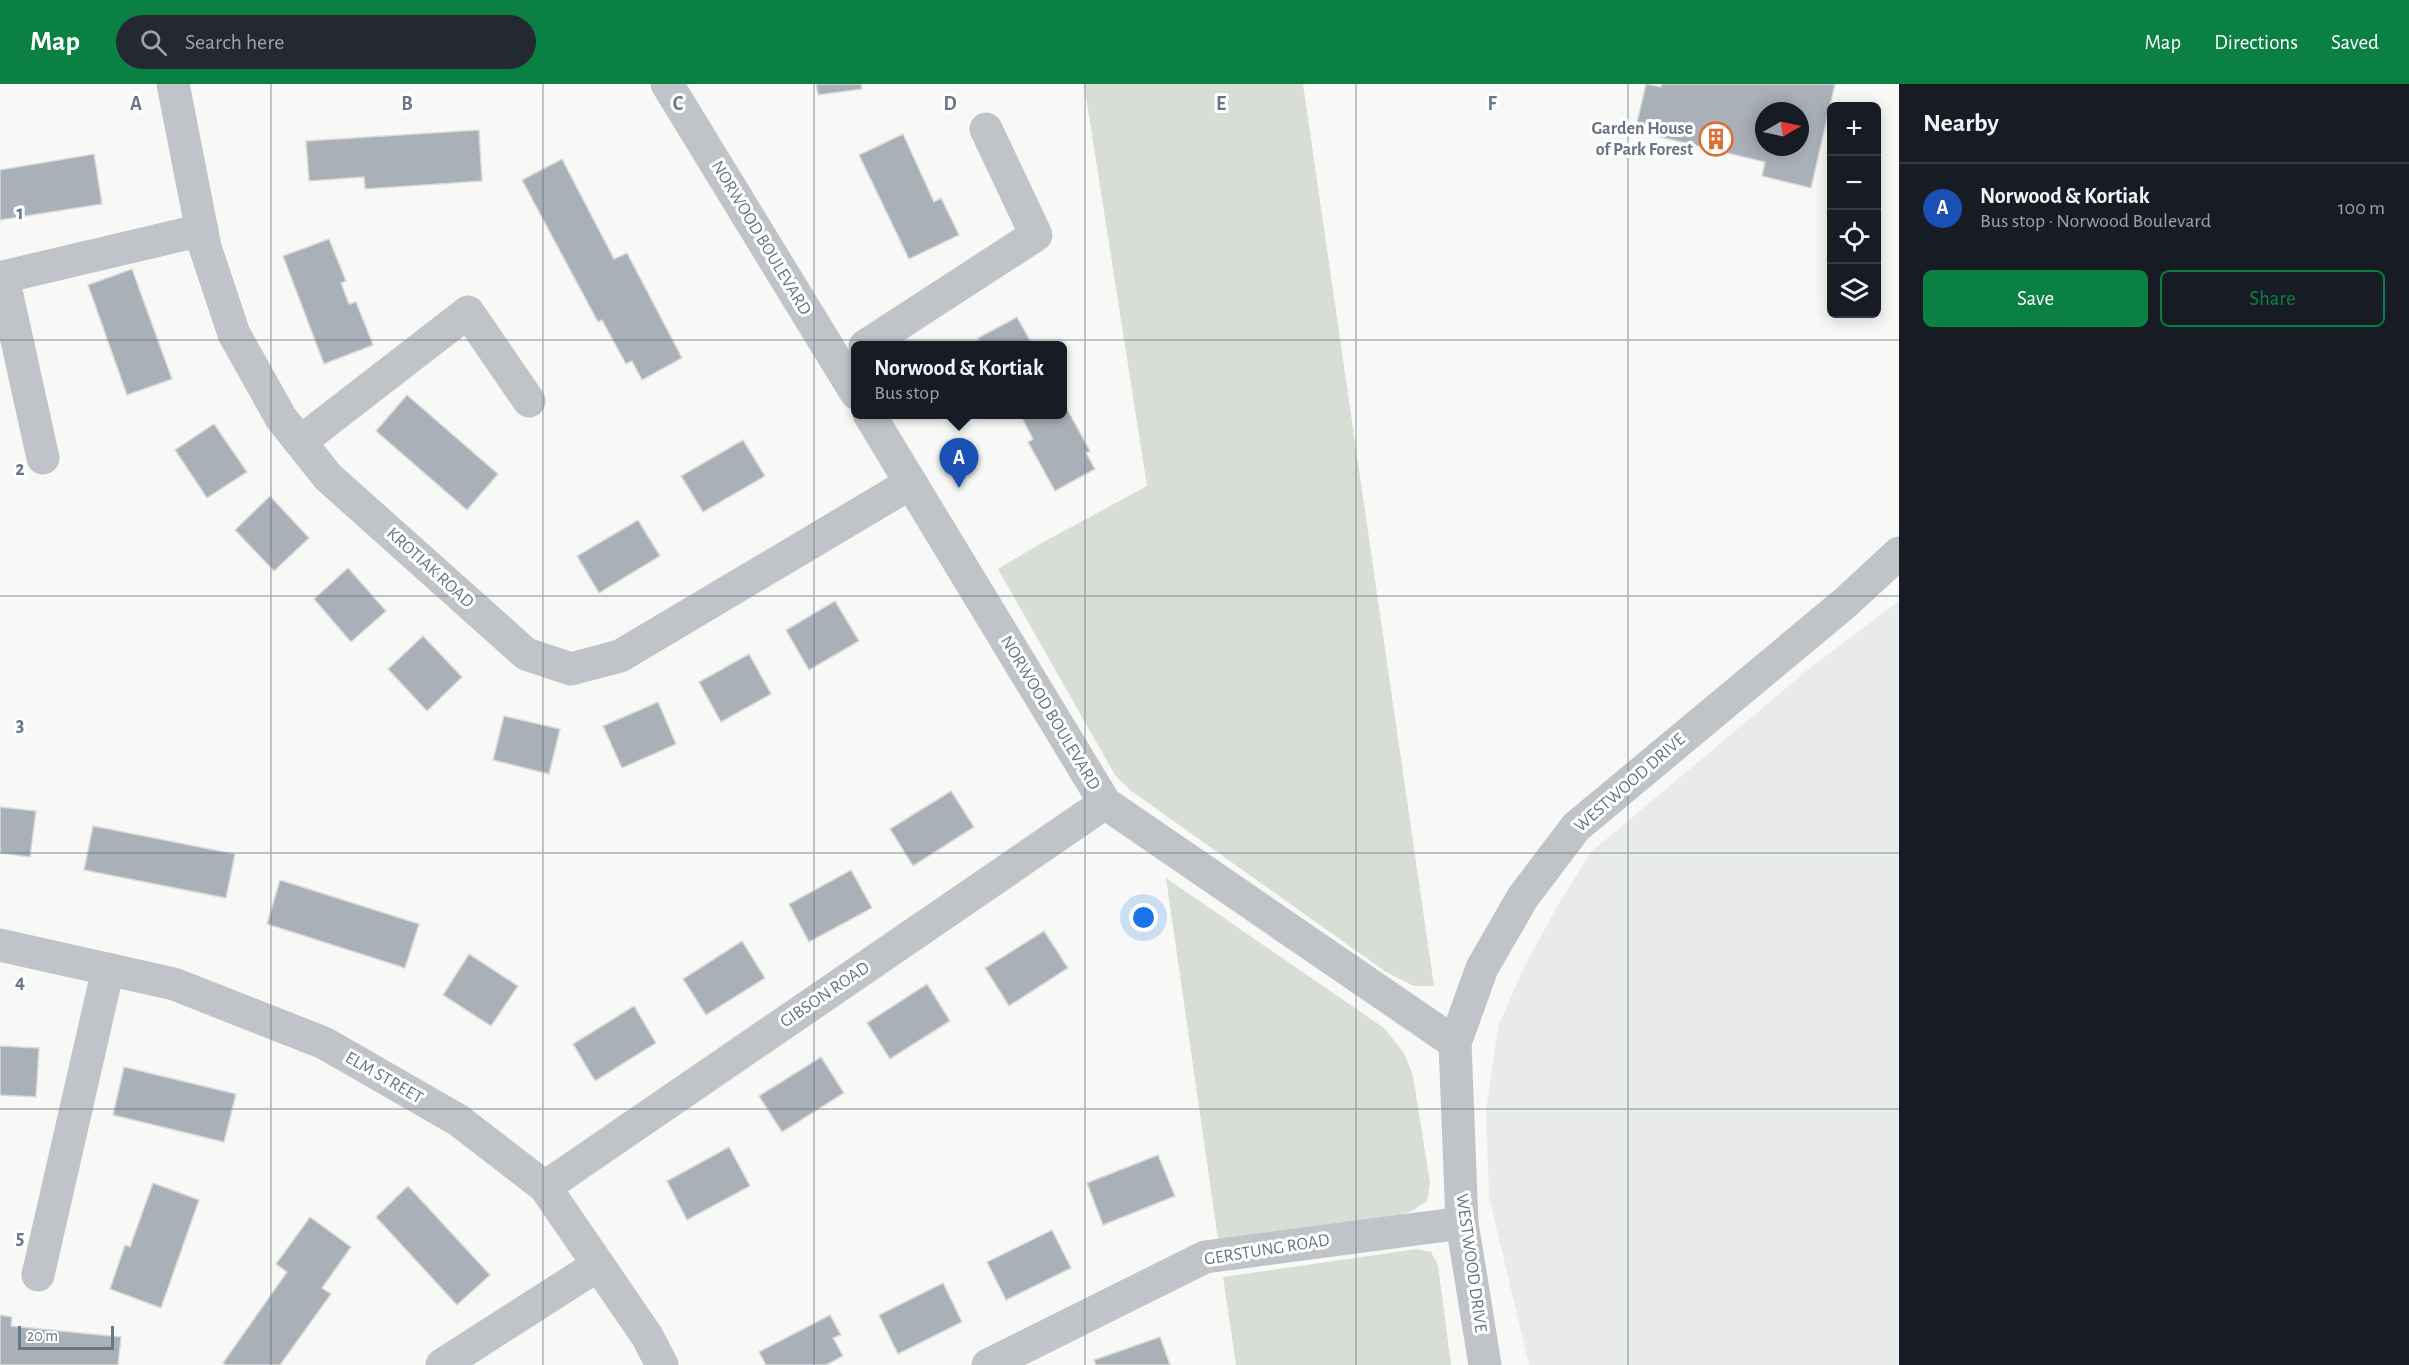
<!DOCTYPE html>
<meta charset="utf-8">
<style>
body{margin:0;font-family:"Alegreya Sans",sans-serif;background:#242831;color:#f1f3f6}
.controls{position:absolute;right:18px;top:18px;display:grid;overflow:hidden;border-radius:9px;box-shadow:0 3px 15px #0003}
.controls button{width:54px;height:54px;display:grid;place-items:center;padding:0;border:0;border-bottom:2px solid #363941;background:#171b24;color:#f1f3f6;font:30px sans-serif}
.compass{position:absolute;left:1755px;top:18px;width:54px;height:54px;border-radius:50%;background:#171b24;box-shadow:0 3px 15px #0003;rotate:81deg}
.scale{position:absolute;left:18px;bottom:15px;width:96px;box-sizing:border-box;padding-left:6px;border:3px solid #697686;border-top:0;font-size:16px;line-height:21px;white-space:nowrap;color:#697686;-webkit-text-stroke:4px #fff;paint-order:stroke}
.you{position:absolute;left:1144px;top:834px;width:21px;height:21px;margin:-15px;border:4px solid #fff;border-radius:50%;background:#1a73e8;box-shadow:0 0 0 9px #1a73e833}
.badge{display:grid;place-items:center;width:39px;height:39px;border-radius:50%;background:#0b8043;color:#fff;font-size:20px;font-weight:700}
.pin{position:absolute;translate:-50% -50px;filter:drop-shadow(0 2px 3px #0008)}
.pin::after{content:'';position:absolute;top:32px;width:21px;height:18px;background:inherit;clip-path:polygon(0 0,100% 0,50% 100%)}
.popup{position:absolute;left:851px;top:257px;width:216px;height:78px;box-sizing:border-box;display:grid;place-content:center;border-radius:9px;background:#171b24;filter:drop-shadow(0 2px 4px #0005);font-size:20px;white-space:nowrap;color:#9ea1a6}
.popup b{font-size:22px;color:#f1f3f6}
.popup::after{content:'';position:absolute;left:50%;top:100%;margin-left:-12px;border:12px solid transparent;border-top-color:#171b24}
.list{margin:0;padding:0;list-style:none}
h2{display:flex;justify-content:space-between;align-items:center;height:78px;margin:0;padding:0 24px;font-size:26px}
h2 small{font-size:20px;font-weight:400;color:#9ea1a6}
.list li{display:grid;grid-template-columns:39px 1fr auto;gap:18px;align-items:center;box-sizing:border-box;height:90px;padding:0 24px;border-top:2px solid #363941}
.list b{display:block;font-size:22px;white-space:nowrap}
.list p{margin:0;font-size:20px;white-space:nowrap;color:#9ea1a6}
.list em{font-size:20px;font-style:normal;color:#9ea1a6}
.actions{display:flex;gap:12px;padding:18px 24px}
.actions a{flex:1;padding:14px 0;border:2px solid #0b8043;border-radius:9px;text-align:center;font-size:21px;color:#0b8043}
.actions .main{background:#0b8043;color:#fff}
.icon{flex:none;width:33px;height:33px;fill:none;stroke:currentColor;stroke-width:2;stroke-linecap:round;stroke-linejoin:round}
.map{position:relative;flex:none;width:1899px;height:1281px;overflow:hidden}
header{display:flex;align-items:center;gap:36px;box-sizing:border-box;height:84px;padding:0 30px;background:#0b8043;color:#fff}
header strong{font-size:28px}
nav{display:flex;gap:33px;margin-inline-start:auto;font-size:21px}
.search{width:420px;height:54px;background:#242831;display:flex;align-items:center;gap:15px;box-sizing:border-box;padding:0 21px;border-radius:33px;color:#9ea1a6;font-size:22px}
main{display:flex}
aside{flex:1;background:#171b24}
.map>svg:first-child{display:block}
</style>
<header>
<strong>Map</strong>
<div class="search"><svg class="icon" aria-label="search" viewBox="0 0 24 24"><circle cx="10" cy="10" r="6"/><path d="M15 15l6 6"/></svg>Search here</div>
<nav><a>Map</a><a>Directions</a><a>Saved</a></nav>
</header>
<main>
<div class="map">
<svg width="1899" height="1281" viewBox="0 0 1899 1281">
<rect width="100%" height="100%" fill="#f8f9f6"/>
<!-- built -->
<polygon fill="#e9ebea" points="1899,517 1899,1281 1529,1281 1489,1113 1486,1027 1498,943 1523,885 1559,819 1591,768 1810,584"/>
<!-- green -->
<g fill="#d8ddd6">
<polygon points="1084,0 1303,0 1434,902 1414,902 1386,888 1130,706 1115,691 998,485 1038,461 1147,402"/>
<polygon points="1166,794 1384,944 1404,969 1413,992 1430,1099 1427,1117 1412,1127 1396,1133 1218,1155"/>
<polygon points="1417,1165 1431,1168 1438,1181 1451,1281 1236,1281 1223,1193"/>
</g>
<!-- building -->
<g fill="#a9b0b7" stroke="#dadad9" stroke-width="1.5" fill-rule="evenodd">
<polygon points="816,0 861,0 862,5 818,11"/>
<path d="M1646 0 1661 3 1662 0H1835L1811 104 1762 92 1765 78 1635 47ZM1764 27H1800V63H1764Z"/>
<polygon points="479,46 482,97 365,105 364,93 309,97 306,57"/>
<polygon points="903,50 934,118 941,114 959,151 909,175 859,71"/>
<polygon points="94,70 102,120 0,136 0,86"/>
<polygon points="562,75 614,175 627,169 682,274 642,296 632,277 626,280 602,236 598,238 522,96"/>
<polygon points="329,155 346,197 341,199 349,220 356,218 373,261 324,280 283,172"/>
<polygon points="132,185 172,295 127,311 88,201"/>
<polygon points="1017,233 1033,262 982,262 978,254"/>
<polygon points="407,311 498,390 467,426 376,347"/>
<polygon points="1062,316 1090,367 1086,369 1095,385 1055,407 1028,358 1033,355 1020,330 1062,330"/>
<polygon points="214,340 247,388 207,414 175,366"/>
<polygon points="743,356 765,392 703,428 681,392"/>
<polygon points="270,412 309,454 274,487 235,446"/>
<polygon points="638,436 660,472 599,509 577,472"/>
<polygon points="348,484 386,527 351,558 314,515"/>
<polygon points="835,517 859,557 809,586 786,546"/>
<polygon points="423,552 462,593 427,627 388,585"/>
<polygon points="749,570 771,610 721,638 699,598"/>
<polygon points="658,618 676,660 622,684 603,642"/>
<polygon points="504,632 560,645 549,690 493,676"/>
<polygon points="951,707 974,743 913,782 890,745"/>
<polygon points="0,723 36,727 30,773 0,769"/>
<polygon points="93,742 235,770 226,814 84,786"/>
<polygon points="851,786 872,824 809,858 789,820"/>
<polygon points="280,796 419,840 405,884 267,840"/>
<polygon points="1044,847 1068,884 1009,922 985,884"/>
<polygon points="742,857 765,894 706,931 683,895"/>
<polygon points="469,870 518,902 491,942 443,911"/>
<polygon points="927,900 950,937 890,975 867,939"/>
<polygon points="634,922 656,959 595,997 573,960"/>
<polygon points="0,962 39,964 36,1013 0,1011"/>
<polygon points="821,973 844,1009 782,1048 759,1012"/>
<polygon points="124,983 236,1010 224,1058 113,1031"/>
<polygon points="729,1063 750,1102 687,1136 667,1097"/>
<polygon points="1158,1071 1175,1112 1103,1141 1087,1099"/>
<polygon points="153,1099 199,1116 161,1224 110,1205 125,1161 130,1163"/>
<polygon points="408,1102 490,1191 457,1221 376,1133"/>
<polygon points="310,1133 351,1163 322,1204 331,1210 280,1281 226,1281 223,1279 287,1188 276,1180"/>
<polygon points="1052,1146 1071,1184 1006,1216 987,1178"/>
<polygon points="943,1199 962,1238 898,1270 879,1231"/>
<polygon points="0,1231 12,1233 11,1242 121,1253 118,1281 0,1281"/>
<polygon points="830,1231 841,1251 833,1254 843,1272 826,1281 766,1281 759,1268"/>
<polygon points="1160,1253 1170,1281 1096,1281 1094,1276"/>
</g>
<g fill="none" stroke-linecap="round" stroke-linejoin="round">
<!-- minor -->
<g stroke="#c0c4c8" stroke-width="33">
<polyline points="173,0 205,163 234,250 281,334 328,393 526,570 571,585 620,572 911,399"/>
<polyline points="667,0 856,309"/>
<polyline points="865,262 1036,151 986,45"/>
<polyline points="869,330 1105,719 1455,959"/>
<polyline points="300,358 468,228 529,317"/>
<polyline points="43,374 3,193 202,146"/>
<polyline points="0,861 174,900 324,959 458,1036 545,1103 647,1252 662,1281"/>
<polyline points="545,1103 1105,719"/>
<polyline points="38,1191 108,885"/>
<polyline points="442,1281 598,1181"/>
<polyline points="988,1281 1205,1173 1462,1139"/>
<polyline points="1485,1281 1462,1139 1455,959 1482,884 1523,813 1576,743 1845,519 1899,469"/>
</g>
</g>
<!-- grid -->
<path fill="none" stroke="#697686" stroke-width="1.5" stroke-opacity="0.55" d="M271 0V1281M543 0V1281M814 0V1281M1085 0V1281M1356 0V1281M1628 0V1281M0 256H1899M0 512H1899M0 769H1899M0 1025H1899"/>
<!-- icons -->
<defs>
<symbol id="building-ring" viewBox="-11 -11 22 22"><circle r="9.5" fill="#fff" stroke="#dc6f33" stroke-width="1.5"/><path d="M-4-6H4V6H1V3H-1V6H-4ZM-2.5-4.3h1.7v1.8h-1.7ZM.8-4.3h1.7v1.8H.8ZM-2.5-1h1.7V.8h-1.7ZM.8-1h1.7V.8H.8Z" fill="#dc6f33"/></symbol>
</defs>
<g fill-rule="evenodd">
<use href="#building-ring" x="1697" y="36" width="38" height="38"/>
</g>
<g text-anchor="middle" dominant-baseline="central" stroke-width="6" stroke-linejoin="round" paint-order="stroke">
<!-- poi labels -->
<g font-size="18" font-weight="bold" fill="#697686" stroke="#fff" text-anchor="end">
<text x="1693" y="45">Garden House<tspan x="1693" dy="21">of Park Forest</tspan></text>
</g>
<!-- street labels -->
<g font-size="18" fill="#697686" stroke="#fff">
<text transform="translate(761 154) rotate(59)">NORWOOD BOULEVARD</text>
<text transform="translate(430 484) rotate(42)">KROTIAK ROAD</text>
<text transform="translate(1050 629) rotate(59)">NORWOOD BOULEVARD</text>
<text transform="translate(1630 699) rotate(-41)">WESTWOOD DRIVE</text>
<text transform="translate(825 911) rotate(-34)">GIBSON ROAD</text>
<text transform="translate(384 994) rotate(30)">ELM STREET</text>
<text transform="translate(1267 1166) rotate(-9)">GERSTUNG ROAD</text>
<text transform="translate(1471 1179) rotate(82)">WESTWOOD DRIVE</text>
</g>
</g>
<g font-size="20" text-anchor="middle" font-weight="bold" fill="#697686" stroke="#fff" stroke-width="6" stroke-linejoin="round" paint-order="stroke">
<text x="136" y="26">A</text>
<text x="407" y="26">B</text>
<text x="678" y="26">C</text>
<text x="950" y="26">D</text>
<text x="1221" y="26">E</text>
<text x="1492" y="26">F</text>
<text x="20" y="135">1</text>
<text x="20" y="391">2</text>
<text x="20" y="647">3</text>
<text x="20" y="904">4</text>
<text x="20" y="1160">5</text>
</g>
</svg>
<div class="controls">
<button>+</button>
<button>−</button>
<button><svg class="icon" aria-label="locate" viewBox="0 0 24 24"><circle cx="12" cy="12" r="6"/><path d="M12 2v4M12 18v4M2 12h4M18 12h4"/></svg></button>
<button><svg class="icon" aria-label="layers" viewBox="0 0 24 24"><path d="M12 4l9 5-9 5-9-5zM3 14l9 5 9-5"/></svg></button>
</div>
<svg class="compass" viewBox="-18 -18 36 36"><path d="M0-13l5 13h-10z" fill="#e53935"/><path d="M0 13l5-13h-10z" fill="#9ea1a6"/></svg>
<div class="scale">20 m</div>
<div class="you"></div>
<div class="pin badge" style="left:959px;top:404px;background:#1a4fb4">A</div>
<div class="popup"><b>Norwood &amp; Kortiak</b>Bus stop</div>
</div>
<aside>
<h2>Nearby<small></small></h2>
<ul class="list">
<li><span class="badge" style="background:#1a4fb4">A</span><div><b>Norwood &amp; Kortiak</b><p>Bus stop · Norwood Boulevard</p></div><em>100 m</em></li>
</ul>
<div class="actions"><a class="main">Save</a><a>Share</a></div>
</aside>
</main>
